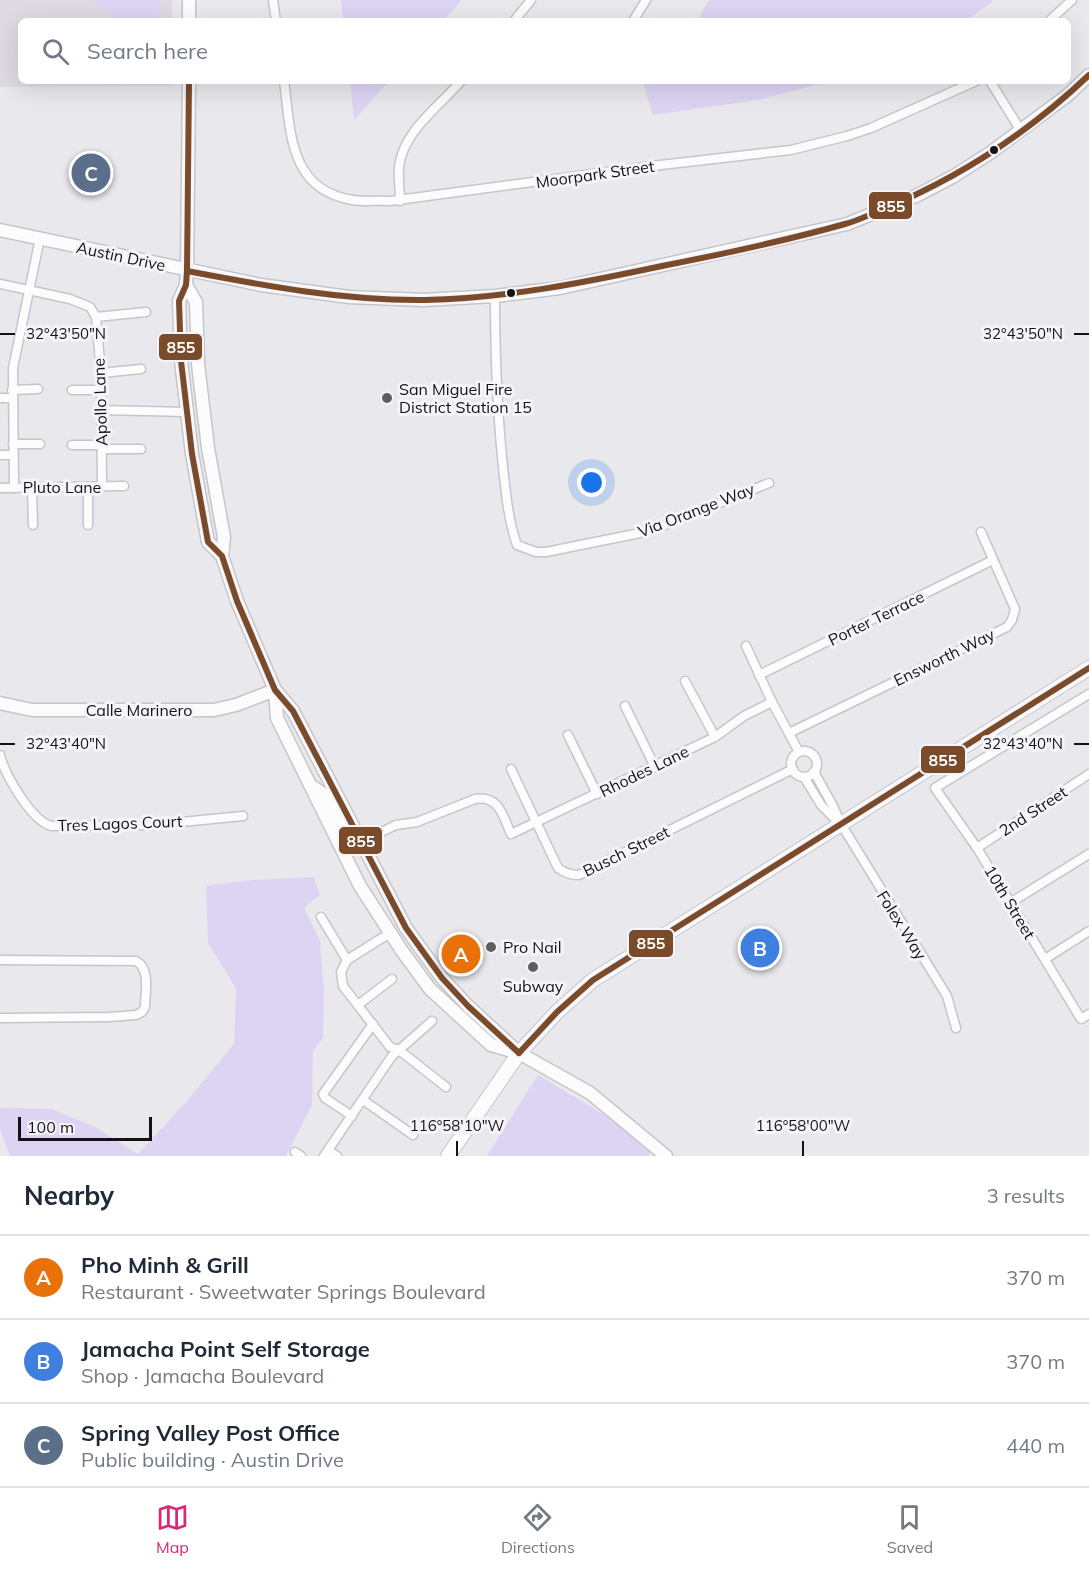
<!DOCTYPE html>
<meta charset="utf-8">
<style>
body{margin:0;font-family:Mulish,sans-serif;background:#f6f6f7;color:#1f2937}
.scale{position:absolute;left:18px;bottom:15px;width:134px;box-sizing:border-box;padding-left:6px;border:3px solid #131315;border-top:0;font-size:16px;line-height:21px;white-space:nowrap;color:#131315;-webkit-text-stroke:4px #f6f4fb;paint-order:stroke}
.you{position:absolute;left:592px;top:483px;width:21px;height:21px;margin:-15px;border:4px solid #fff;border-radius:50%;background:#1a73e8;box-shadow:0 0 0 9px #1a73e833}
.badge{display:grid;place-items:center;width:39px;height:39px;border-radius:50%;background:#db2777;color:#fff;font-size:20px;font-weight:700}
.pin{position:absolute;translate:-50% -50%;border:3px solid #fff;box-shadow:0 2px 6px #0006}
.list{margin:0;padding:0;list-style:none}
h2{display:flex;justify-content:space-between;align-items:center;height:78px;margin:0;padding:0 24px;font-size:26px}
h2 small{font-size:20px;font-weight:400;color:#747a83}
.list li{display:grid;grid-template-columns:39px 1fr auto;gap:18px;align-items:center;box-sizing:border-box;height:84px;padding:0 24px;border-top:2px solid #e0e1e3}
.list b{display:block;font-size:22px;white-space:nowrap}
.list p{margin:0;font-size:20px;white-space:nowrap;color:#747a83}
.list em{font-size:20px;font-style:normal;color:#747a83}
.icon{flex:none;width:33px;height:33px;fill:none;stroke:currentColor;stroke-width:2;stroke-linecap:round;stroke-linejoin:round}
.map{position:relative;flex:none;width:1089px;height:1156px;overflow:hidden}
.search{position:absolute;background:#fff;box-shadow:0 6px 24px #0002;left:18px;right:18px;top:18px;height:66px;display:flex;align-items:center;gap:15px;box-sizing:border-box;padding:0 21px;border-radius:9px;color:#747a83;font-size:22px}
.sheet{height:330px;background:#fff}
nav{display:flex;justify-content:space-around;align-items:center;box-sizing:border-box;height:84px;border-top:2px solid #e0e1e3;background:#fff;font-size:16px;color:#747a83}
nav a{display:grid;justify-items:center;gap:3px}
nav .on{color:#db2777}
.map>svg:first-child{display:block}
</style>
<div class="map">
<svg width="1089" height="1156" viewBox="0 0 1089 1156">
<rect width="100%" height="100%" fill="#e9e8ec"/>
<!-- built -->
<polygon fill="#dddae2" points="0,0 172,0 172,21 21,21 21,81 173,81 173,86 0,87"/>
<!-- green -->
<g fill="#ddd4f4">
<polygon points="91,0 160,0 159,21 120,21"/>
<polygon points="341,0 462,0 443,21 343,21"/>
<polygon points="710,0 991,0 992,2 965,21 697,21 707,3"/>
<polygon points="350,81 389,81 354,120"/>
<polygon points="645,81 831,81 758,100 653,115 643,83"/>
<polygon points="314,877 320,895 304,908 320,941 324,991 323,1038 313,1051 312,1105 286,1156 10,1156 0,1129 0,1108 51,1109 93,1126 138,1154 186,1102 234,1044 236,988 208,943 206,886 252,880"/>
<polygon points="538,1075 656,1146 648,1156 487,1156"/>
</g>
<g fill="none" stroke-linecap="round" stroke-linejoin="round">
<defs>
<g id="street">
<polyline points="273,0 276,21"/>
<polyline points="514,21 531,0"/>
<polyline points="633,21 646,0"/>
<polyline points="1049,21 1072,0"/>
<path d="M284 81C291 131 288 189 352 200 365 202 378 200 390 201L652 166 791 150 847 136 871 128 976 81"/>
<polyline points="990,81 1021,131"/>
<path d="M400 201C400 190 398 178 399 167 403 131 439 107 461 81"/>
<polyline points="0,284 70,299 90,307 96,317 101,373 102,487"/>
<path d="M495 296C495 353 497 410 503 467 506 494 508 519 517 545L536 552H546L640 533 665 525 769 483"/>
<polyline points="96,317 146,312"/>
<polyline points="101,373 141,369"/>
<polyline points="12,390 38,389"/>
<polyline points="72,390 101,390"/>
<polyline points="0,398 12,398"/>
<polyline points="102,410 187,412"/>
<polyline points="13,444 40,444"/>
<polyline points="72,445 101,445"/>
<polyline points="102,449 141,449"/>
<polyline points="0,455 13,455"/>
<polyline points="88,487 88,525"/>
<polyline points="0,488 124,486"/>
<polyline points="14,488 13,368 40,238"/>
<polyline points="32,488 33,525"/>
<polyline points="746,646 772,702 799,752"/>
<polyline points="759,675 993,560"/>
<polyline points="685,681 715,737"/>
<polyline points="1089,694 935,788 977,848 1081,1019 1089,1014"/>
<polyline points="625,706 655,767"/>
<polyline points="789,733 1007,627 1012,620 1015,609 981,532"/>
<polyline points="568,735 597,794"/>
<circle cx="804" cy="764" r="13"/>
<path d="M0 755C5 775 31 820 51 826L151 825 243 816"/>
<path d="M511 769 558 868C565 873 570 875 579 875L793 769"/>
<polyline points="814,772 833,806 841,824 947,996 956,1028"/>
<polyline points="804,777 821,805 838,822"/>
<path d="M360 842 396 825 417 822 475 799C499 795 503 816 511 834L715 737 744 716 772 702"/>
<polyline points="977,848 1089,774"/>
<polyline points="1010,903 1089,854"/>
<polyline points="321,917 347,960"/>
<polyline points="1045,959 1089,931"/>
<path d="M0 960 136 961C151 969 145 993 145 1007L142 1012 136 1015 109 1017 0 1018"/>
<polyline points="358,1005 392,979"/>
<polyline points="432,1021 399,1050 446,1087"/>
<polyline points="363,1100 413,1135"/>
<polyline points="352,1116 325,1098 323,1094 373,1024"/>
<polyline points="328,1150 337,1156"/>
<polyline points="295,1152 301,1156"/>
<polyline points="324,1156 392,1056 399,1050 390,1047 343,986 341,972 347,960 390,933"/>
</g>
<g id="secondary">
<polyline points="189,21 189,0"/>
<polyline points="189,81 187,271 186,285 179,301 181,361 192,454 208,542 222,556 237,601 275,690 293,711 406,928 442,978 468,1006 519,1053"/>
<polyline points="0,230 261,285 349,297 424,300 495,296 560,288 847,224 918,195 954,176 990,153 1068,95 1089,75"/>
<polyline points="186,285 196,302 198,364 208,448 224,537 222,556"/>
<polyline points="275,690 277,718 360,886 402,951 430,989 491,1045 519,1053 590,1093 666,1156"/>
<polyline points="0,703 32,710 214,710 236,705 275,690"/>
<polyline points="313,787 326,796 345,835 354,843 360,842"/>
</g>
<polyline id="primary" points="448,1156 519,1053 557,1012 593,980 1089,668"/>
</defs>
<!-- street casing -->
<use href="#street" stroke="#c6c5c8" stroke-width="11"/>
<!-- secondary casing -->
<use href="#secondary" stroke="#c6c5c8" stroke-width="15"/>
<!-- primary casing -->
<use href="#primary" stroke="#c6c5c8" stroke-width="16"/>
<!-- street -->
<use href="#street" stroke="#fcfcfc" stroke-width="8"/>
<!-- secondary -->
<use href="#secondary" stroke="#fcfcfc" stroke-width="12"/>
<!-- primary -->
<use href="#primary" stroke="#fcfcfc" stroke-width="14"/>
<defs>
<g id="bus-1">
<polyline points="189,81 187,271 186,285 179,301 181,361 192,454 208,542 222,556 237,601 275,690 293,711 406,928 442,978 468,1006 519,1053"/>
<path d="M187 271C266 286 345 301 425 300 507 298 582 283 662 266 723 254 785 241 845 224 857 221 869 215 881 210 957 179 1029 132 1089 75"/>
<polyline points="519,1053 557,1012 593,980 1089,668"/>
</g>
</defs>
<!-- bus-1 casing -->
<use href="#bus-1" stroke="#f6f4fb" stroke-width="10"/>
<!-- bus-1 -->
<use href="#bus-1" stroke="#7a4b2a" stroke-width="6"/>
</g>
<!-- ticks -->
<path fill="none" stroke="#131315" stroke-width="2" d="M0 334H15M1074 334H1089M0 744H15M1074 744H1089M457 1141V1156M803 1141V1156"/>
<!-- markers -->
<g fill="#131315" stroke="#f6f4fb" stroke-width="2">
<circle cx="994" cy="150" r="5"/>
<circle cx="511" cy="293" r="5"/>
</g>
<g fill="#5e5e60" stroke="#f6f4fb" stroke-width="2">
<circle cx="387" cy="398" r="6"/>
<circle cx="491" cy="947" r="6"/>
<circle cx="533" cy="967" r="6"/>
</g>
<g text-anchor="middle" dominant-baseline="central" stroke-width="6" stroke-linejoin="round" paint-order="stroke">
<!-- street labels -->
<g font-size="16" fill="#131315" stroke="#f6f4fb">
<text transform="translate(595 174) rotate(-8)">Moorpark Street</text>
<text transform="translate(121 256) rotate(12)">Austin Drive</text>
<text transform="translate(100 402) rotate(-92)">Apollo Lane</text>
<text x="62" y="487">Pluto Lane</text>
<text transform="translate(696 510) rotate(-21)">Via Orange Way</text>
<text transform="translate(876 618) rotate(-26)">Porter Terrace</text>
<text transform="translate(944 657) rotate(-26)">Ensworth Way</text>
<text x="139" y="710">Calle Marinero</text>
<text transform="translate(644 771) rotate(-26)">Rhodes Lane</text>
<text transform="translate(1033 811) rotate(-33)">2nd Street</text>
<text transform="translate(120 823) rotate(-2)">Tres Lagos Court</text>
<text transform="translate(626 851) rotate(-26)">Busch Street</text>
<text transform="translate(1010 902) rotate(59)">10th Street</text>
<text transform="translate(902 925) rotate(58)">Folex Way</text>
</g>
<!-- poi labels -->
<g font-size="16" fill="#131315" stroke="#f6f4fb" text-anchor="start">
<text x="399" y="389">San Miguel Fire<tspan x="399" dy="18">District Station 15</tspan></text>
<text x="503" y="947">Pro Nail</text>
<text x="533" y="986" text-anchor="middle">Subway</text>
</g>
</g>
<g font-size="15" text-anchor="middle" fill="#131315" stroke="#f6f4fb" stroke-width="6" stroke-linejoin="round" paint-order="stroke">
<text x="66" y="339">32°43'50"N</text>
<text x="1023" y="339">32°43'50"N</text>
<text x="66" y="749">32°43'40"N</text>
<text x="1023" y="749">32°43'40"N</text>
<text x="457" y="1131">116°58'10"W</text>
<text x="803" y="1131">116°58'00"W</text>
</g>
<g stroke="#f6f4fb" stroke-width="2">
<rect x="868" y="191" width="45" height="29" rx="6" fill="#7a4b2a"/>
<rect x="158" y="333" width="45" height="28" rx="6" fill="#7a4b2a"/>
<rect x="920" y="745" width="46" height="29" rx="6" fill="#7a4b2a"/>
<rect x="338" y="826" width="45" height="29" rx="6" fill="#7a4b2a"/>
<rect x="628" y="929" width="46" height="29" rx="6" fill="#7a4b2a"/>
</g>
<g font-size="16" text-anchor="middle" font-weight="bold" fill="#fff">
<text x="891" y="212">855</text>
<text x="181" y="353">855</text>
<text x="943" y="766">855</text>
<text x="361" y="847">855</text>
<text x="651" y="949">855</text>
</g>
</svg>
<div class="scale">100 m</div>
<div class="you"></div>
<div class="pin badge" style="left:461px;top:954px;background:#e8710a">A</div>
<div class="pin badge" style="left:760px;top:948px;background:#3f7fe0">B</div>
<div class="pin badge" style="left:91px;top:173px;background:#5c6f8a">C</div>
<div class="search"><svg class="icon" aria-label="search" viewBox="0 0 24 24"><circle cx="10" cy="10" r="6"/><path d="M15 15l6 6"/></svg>Search here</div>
</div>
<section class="sheet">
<h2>Nearby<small>3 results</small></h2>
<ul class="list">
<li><span class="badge" style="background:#e8710a">A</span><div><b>Pho Minh &amp; Grill</b><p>Restaurant · Sweetwater Springs Boulevard</p></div><em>370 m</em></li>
<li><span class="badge" style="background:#3f7fe0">B</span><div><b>Jamacha Point Self Storage</b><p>Shop · Jamacha Boulevard</p></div><em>370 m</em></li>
<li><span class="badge" style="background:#5c6f8a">C</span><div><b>Spring Valley Post Office</b><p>Public building · Austin Drive</p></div><em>440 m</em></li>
</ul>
</section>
<nav>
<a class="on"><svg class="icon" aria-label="map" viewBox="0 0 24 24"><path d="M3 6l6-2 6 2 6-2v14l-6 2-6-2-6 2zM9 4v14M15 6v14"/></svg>Map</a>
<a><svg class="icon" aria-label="directions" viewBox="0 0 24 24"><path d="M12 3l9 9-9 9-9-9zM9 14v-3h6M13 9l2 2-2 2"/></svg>Directions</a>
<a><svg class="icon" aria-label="saved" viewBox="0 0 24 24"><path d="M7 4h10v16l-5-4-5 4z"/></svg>Saved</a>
</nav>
